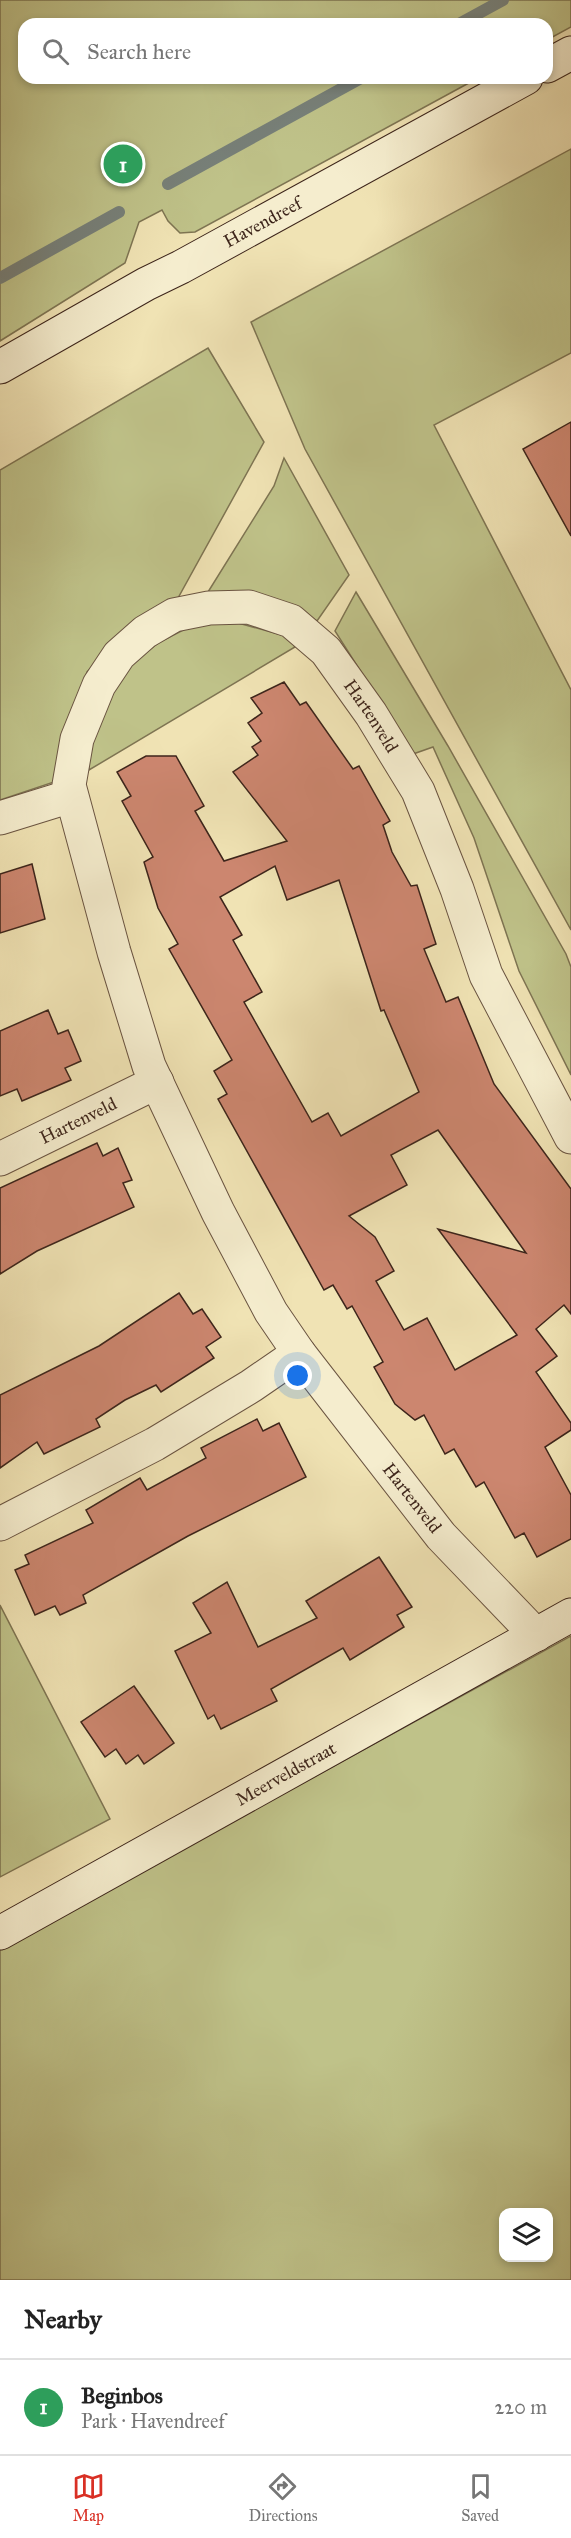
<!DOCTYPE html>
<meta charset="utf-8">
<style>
body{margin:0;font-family:"IM FELL Great Primer",serif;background:#f6f6f6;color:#222}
.controls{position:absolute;right:18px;bottom:18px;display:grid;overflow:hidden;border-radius:12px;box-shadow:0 3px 9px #0003}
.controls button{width:54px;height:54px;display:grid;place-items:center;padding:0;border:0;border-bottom:2px solid #e0e0e0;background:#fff;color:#222;font:30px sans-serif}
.you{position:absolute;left:298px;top:1376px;width:21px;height:21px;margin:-15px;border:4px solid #fff;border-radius:50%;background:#1a73e8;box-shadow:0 0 0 9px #1a73e833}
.badge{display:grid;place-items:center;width:39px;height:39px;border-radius:50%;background:#d93025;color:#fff;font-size:20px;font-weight:700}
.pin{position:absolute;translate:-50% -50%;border:3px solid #fff;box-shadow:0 2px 6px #0006}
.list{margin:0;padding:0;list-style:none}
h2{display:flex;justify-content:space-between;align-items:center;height:78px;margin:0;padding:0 24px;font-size:26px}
h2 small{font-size:20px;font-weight:400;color:#767676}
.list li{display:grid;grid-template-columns:39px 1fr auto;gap:18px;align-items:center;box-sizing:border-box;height:96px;padding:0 24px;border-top:2px solid #e0e0e0}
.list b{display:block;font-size:22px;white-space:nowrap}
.list p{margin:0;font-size:20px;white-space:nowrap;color:#767676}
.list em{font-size:20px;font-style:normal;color:#767676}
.icon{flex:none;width:33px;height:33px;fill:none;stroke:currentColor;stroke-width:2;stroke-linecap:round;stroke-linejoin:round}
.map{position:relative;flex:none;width:571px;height:2280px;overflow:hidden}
.search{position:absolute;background:#fff;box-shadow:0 3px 9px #0003;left:18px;right:18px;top:18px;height:66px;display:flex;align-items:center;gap:15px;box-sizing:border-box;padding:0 21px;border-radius:18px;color:#767676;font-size:22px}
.sheet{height:174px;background:#fff}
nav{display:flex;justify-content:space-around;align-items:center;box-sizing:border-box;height:84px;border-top:2px solid #e0e0e0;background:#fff;font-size:16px;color:#767676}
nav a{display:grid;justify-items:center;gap:3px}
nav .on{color:#d93025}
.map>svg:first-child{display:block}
</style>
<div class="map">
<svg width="571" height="2280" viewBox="0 0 571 2280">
<rect width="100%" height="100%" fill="#f0e3b4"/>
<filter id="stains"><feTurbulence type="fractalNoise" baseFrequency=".00333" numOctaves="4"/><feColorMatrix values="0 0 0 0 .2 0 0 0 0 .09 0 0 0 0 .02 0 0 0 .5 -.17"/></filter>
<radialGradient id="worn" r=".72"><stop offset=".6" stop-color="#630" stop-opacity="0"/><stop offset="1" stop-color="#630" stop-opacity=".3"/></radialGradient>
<!-- green -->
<g fill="#bfc289" stroke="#7e7452" stroke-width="1.5" fill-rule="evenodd">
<polygon points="0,0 571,0 571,27 547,40 547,24 24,24 24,78 478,78 195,232 180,233 168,221 162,210 139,222 125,263 0,341"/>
<polygon points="571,149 571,353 434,425 571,690 571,930 305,449 251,322"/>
<polygon points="208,348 264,442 178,598 123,636 87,672 57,781 0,800 0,470"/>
<polygon points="284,458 349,575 317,621 286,603 208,592 274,486"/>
<polygon points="356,592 448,746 566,954 571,967 571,1075 519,971 474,838 433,747 413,754 335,631"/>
<polygon points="231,621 289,637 295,647 89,770 87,751 125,667 160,642 187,628"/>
<polygon points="0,1605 110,1819 0,1877"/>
<path d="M571 1636V2280H0V1949ZM504 2212H548V2258H504Z"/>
</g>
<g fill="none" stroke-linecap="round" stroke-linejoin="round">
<!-- stream -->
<g stroke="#778079" stroke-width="12">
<polyline points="459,24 503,0"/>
<polyline points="168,184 361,78"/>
<polyline points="0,278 119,212"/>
</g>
</g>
<!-- building -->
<g fill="#cc866f" stroke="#3d251b" stroke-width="1.5" fill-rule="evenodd">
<polygon points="571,422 571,536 523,449"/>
<path d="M284 682 300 705 306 702 353 769 359 766 390 821 383 825 392 852 411 886 417 885 436 944 424 949 446 1002 458 997 494 1084 571 1189V1314L564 1305 536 1329 557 1356 536 1372 571 1423V1430L545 1447 571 1495V1539L537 1557 524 1533 515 1538 484 1482 476 1487 454 1449 445 1454 424 1415 415 1420 395 1404 374 1367 383 1362 352 1306 347 1309 333 1285 324 1290 218 1099 227 1094 214 1071 232 1060 169 949 178 944 158 908 144 862 153 857 122 801 131 796 117 772 146 756H176L204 806 195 811 224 861 287 841 233 772 258 755 252 747 261 741 248 723 262 713 251 698ZM275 866 287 900 339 880 381 1011 384 1010 419 1092 341 1136 328 1113 312 1122 244 1002 262 992 233 940 242 935 220 897ZM438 1130 526 1253 438 1229 517 1335 455 1370 427 1318 404 1330 376 1281 394 1271 375 1237 349 1216 407 1185 391 1155Z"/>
<polygon points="32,864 45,919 0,933 0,874"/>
<polygon points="48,1010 58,1034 68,1030 81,1061 65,1068 71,1080 22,1101 17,1089 0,1096 0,1031"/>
<polygon points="97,1143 103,1156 118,1148 132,1180 123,1183 134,1207 37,1251 0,1274 0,1188"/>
<polygon points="179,1293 193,1314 202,1309 221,1337 206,1347 214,1358 161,1392 156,1385 125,1400 96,1419 100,1427 44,1454 37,1442 0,1468 0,1395 99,1346"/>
<polygon points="257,1419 263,1431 279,1423 306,1477 188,1536 83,1595 86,1603 60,1615 55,1606 35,1615 15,1570 29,1564 25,1555 93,1523 86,1510 140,1478 147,1490 206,1458 201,1448"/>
<polygon points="379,1557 412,1607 397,1615 404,1627 350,1660 343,1648 271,1689 277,1701 221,1729 214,1715 208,1719 175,1651 211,1633 193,1603 227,1582 258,1647 317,1618 306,1601"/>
<polygon points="134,1686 174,1743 144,1764 138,1755 126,1764 116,1749 105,1757 81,1722"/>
</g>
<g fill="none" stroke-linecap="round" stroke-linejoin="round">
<defs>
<g id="street">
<polyline points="0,818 71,796"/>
<path id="s1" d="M0 1159 157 1082"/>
<polyline points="0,1524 155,1444 251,1386 299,1353"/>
<path id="s2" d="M536 1635 441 1536 299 1353 271 1312 218 1212 149 1066 114 952 69 785 77 739 99 685 119 655 145 632 174 615 209 608 249 607 291 621 326 651 371 714 418 791 457 889 486 975 571 1137"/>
</g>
<g id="secondary">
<polyline points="547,66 571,53"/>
<path id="s3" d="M0 367 146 284 181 267 526 78"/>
<path id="s4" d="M0 1933 571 1615"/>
</g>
</defs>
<!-- street casing -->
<use href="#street" stroke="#6a5441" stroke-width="35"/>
<!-- secondary casing -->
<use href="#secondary" stroke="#3d251b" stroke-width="35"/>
<!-- street -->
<use href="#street" stroke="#f5edce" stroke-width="33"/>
<!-- secondary -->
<use href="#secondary" stroke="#f5edce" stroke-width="33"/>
</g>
<g text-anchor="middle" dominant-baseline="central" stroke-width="4.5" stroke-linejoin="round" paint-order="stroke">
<!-- street labels -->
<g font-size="18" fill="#3d251b" stroke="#f5edce">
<text stroke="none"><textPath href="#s3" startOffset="300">Havendreef</textPath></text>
<text stroke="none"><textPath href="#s2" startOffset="1440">Hartenveld</textPath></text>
<text stroke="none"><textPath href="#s1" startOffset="87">Hartenveld</textPath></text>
<text transform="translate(412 1498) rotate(52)">Hartenveld</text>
<text stroke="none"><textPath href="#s4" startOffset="327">Meerveldstraat</textPath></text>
</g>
</g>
<rect width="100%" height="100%" filter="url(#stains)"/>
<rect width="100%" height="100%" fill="url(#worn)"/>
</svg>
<div class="controls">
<button><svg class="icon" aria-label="layers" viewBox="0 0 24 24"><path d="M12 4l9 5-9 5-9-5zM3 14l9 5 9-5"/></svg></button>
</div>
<div class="you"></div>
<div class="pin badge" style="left:123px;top:164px;background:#2e9e5b">1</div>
<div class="search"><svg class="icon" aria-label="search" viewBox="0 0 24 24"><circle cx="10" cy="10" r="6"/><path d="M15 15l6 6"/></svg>Search here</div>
</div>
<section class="sheet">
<h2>Nearby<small></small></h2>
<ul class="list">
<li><span class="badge" style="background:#2e9e5b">1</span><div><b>Beginbos</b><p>Park · Havendreef</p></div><em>220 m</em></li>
</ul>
</section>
<nav>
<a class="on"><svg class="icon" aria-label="map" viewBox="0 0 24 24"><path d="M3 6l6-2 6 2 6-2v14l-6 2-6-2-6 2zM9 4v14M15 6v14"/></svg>Map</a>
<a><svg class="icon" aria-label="directions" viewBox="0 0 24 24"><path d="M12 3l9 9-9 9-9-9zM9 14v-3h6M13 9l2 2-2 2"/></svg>Directions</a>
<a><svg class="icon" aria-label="saved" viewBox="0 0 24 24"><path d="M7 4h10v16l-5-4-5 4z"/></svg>Saved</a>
</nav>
